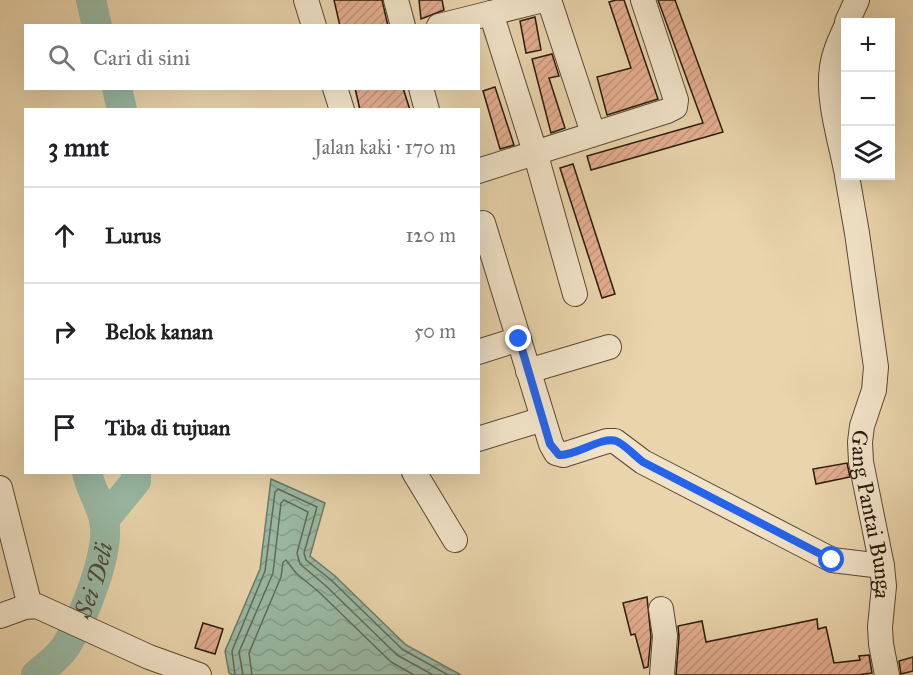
<!DOCTYPE html>
<html lang="id">
<meta charset="utf-8">
<style>
body{margin:0;font-family:"IM FELL Great Primer",serif;background:#f6f6f6;color:#202124}
.controls{position:absolute;right:18px;top:18px;display:grid;overflow:hidden;border-radius:0px;box-shadow:0 6px 24px #0002}
.controls button{width:54px;height:54px;display:grid;place-items:center;padding:0;border:0;border-bottom:2px solid #e0e0e0;background:#fff;color:#202124;font:30px sans-serif}
.stop{position:absolute;width:18px;height:18px;margin:-14px;border:4px solid #2563eb;border-radius:50%;background:#fff}
.stop.end{background:#2563eb;border-color:#fff;box-shadow:0 2px 6px #0008}
.list{margin:0;padding:0;list-style:none}
h2{display:flex;justify-content:space-between;align-items:center;height:78px;margin:0;padding:0 24px;font-size:26px}
h2 small{font-size:20px;font-weight:400;color:#757577}
.list li{display:grid;grid-template-columns:39px 1fr auto;gap:18px;align-items:center;box-sizing:border-box;height:96px;padding:0 24px;border-top:2px solid #e0e0e0}
.list b{display:block;font-size:22px;white-space:nowrap}
.list em{font-size:20px;font-style:normal;color:#757577}
.icon{flex:none;width:33px;height:33px;fill:none;stroke:currentColor;stroke-width:2;stroke-linecap:round;stroke-linejoin:round}
.map{position:relative;flex:none;width:913px;height:675px;overflow:hidden}
.search{position:absolute;background:#fff;box-shadow:0 6px 24px #0002;left:24px;top:24px;width:456px;height:66px;display:flex;align-items:center;gap:15px;box-sizing:border-box;padding:0 21px;border-radius:0px;color:#757577;font-size:22px}
.panel{position:absolute;background:#fff;box-shadow:0 6px 24px #0002;left:24px;top:108px;width:456px;height:366px;border-radius:0px}
.map>svg:first-child{display:block}
</style>
<div class="map">
<svg width="913" height="675" viewBox="0 0 913 675">
<defs>
<pattern id="water-waves" width="16" height="10" patternUnits="userSpaceOnUse" patternTransform="scale(1.5)"><rect width="16" height="10" fill="#99b9a4"/><path d="M0 5q4-4 8 0t8 0" fill="none" stroke="#849e8c"/></pattern>
<pattern id="building-hatch" width="6" height="6" patternUnits="userSpaceOnUse" patternTransform="scale(1.5)"><rect width="6" height="6" fill="#e4ae90"/><path d="M-1 1l2-2M0 6l6-6M5 7l2-2" fill="none" stroke="#c4957b"/></pattern>
</defs>
<rect width="100%" height="100%" fill="#e9d4ab"/>
<filter id="stains"><feTurbulence type="fractalNoise" baseFrequency=".00333" numOctaves="4"/><feColorMatrix values="0 0 0 0 .2 0 0 0 0 .09 0 0 0 0 .02 0 0 0 .5 -.17"/></filter>
<radialGradient id="worn" r=".72"><stop offset=".6" stop-color="#630" stop-opacity="0"/><stop offset="1" stop-color="#630" stop-opacity=".3"/></radialGradient>
<!-- water -->
<polygon fill="url(#water-waves)" stroke="#6d7a68" stroke-width="1.5" points="271,479 325,503 310,556 335,576 406,645 461,675 233,675 229,673 225,651 260,569"/>
<g fill="none" stroke-linecap="round" stroke-linejoin="round">
<!-- shore -->
<g stroke="#626a58" stroke-width="1.5">
<polyline points="235,675 232,651 265,571 275,492 278,489 317,507 304,553 306,560 331,580 402,649 448,675"/>
<polyline points="243,675 239,652 273,573 281,503 284,500 308,512 297,553 300,564 326,586 397,655 433,675"/>
<polyline points="252,675 249,653 281,577 283,562 286,560 296,573 320,593 391,662 414,675"/>
</g>
<!-- river -->
<g stroke="#99b9a4" stroke-width="30">
<polyline points="91,0 97,26"/>
<polyline points="117,88 122,110"/>
<polyline points="104,520 136,481 136,472"/>
<path id="s1" d="M36 675C46 666 59 657 66 646 83 619 111 551 104 520 101 504 90 489 87 472"/>
</g>
</g>
<!-- building -->
<g fill="url(#building-hatch)" stroke="#2a1b0d" stroke-width="1.5">
<polygon points="334,0 382,0 388,26 340,26"/>
<polygon points="419,0 442,0 444,10 421,19"/>
<polygon points="616,0 624,0 658,99 607,115 597,77 631,68 609,2"/>
<polygon points="658,0 675,0 723,132 591,170 587,156 703,123"/>
<polygon points="535,17 541,50 526,53 520,21"/>
<polygon points="552,54 559,76 549,78 565,128 551,133 532,59"/>
<polygon points="495,87 514,145 500,149 483,91"/>
<polygon points="355,88 403,88 410,110 360,110"/>
<polygon points="573,164 615,294 602,298 560,168"/>
<polygon points="847,463 850,477 816,484 813,469"/>
<polygon points="647,597 651,637 648,667 644,668 635,634 631,635 623,603"/>
<polygon points="817,619 818,629 826,627 834,663 860,660 859,656 869,655 872,673 857,675 676,675 679,637 678,626 702,621 706,642"/>
<polygon points="203,623 223,629 215,654 195,648"/>
<polygon points="913,657 913,671 901,674 899,661"/>
</g>
<g fill="none" stroke-linecap="round" stroke-linejoin="round">
<defs>
<g id="minor">
<polyline points="306,0 314,26"/>
<polyline points="396,0 403,26"/>
<polyline points="549,0 593,133"/>
<polyline points="491,13 543,0"/>
<polyline points="847,22 857,0"/>
<polyline points="439,26 491,13 535,152 575,294"/>
<path d="M846 27C840 40 834 53 832 67 827 98 840 139 846 170"/>
<polyline points="335,88 342,110"/>
<polyline points="421,88 427,110"/>
<polyline points="478,171 667,111 675,107 676,100 643,0"/>
<path id="s2" d="M847 176 857 233 876 367 874 390 862 426 860 442 861 462 882 566 884 586 880 627 881 644 887 675"/>
<polyline points="483,223 551,444 556,453 563,455 607,441 615,441 643,462 832,560 882,566"/>
<polyline points="478,352 519,339"/>
<polyline points="528,371 609,347"/>
<polyline points="478,439 543,419"/>
<polyline points="414,472 455,540"/>
<polyline points="0,488 30,606"/>
<polyline points="661,609 665,636 662,675"/>
<polyline points="0,616 25,607 37,606 149,657 199,675"/>
</g>
</defs>
<!-- minor casing -->
<use href="#minor" stroke="#5a4934" stroke-width="26"/>
<!-- minor -->
<use href="#minor" stroke="#f1e3c8" stroke-width="24"/>
</g>
<g fill="none" stroke-linecap="round" stroke-linejoin="round">
<!-- route -->
<path stroke="#2563eb" stroke-width="8" d="M519 339 550 444 559 455C576 456 602 436 616 441 623 443 636 457 643 462L832 560"/>
</g>
<g text-anchor="middle" dominant-baseline="central" stroke-width="4.5" stroke-linejoin="round" paint-order="stroke">
<!-- street labels -->
<g font-size="22" fill="#2a1b0d" stroke="#f1e3c8">
<text stroke="none"><textPath href="#s2" startOffset="344">Gang Pantai Bunga</textPath></text>
</g>
<!-- water labels -->
<g font-size="24" font-style="italic" fill="#4b4a3a" stroke="#f1e3c8">
<text stroke="none"><textPath href="#s1" startOffset="114">Sei Deli</textPath></text>
</g>
</g>
<rect width="100%" height="100%" filter="url(#stains)"/>
<rect width="100%" height="100%" fill="url(#worn)"/>
</svg>
<div class="controls">
<button>+</button>
<button>−</button>
<button><svg class="icon" aria-label="layers" viewBox="0 0 24 24"><path d="M12 4l9 5-9 5-9-5zM3 14l9 5 9-5"/></svg></button>
</div>
<div class="stop" style="left:832px;top:560px"></div>
<div class="stop end" style="left:519px;top:339px"></div>
<div class="search"><svg class="icon" aria-label="search" viewBox="0 0 24 24"><circle cx="10" cy="10" r="6"/><path d="M15 15l6 6"/></svg>Cari di sini</div>
<section class="panel">
<h2>3 mnt<small>Jalan kaki · 170 m</small></h2>
<ul class="list">
<li><svg class="icon" aria-label="ahead" viewBox="0 0 24 24"><path d="M12 20V5M6 11l6-6 6 6"/></svg><div><b>Lurus</b></div><em>120 m</em></li>
<li><svg class="icon" aria-label="right" viewBox="0 0 24 24"><path d="M7 20v-9h11M14 6l5 5-5 5"/></svg><div><b>Belok kanan</b></div><em>50 m</em></li>
<li><svg class="icon" aria-label="arrive" viewBox="0 0 24 24"><path d="M6 21V4h12l-3 4 3 4H6"/></svg><div><b>Tiba di tujuan</b></div></li>
</ul>
</section>
</div>
